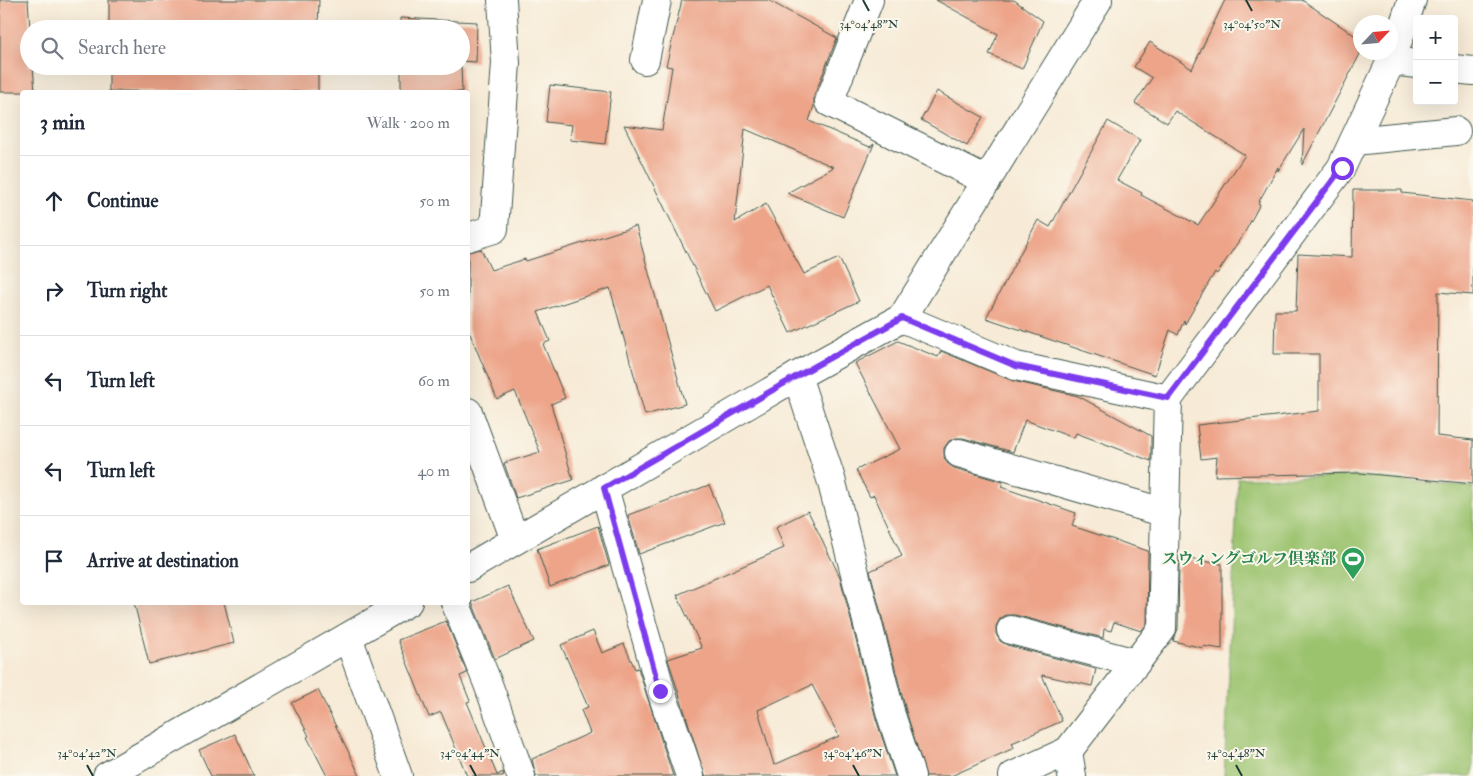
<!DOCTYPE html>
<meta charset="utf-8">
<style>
body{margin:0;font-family:"IM FELL Double Pica","Noto Serif JP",serif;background:#f2f2f3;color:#1f2937}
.controls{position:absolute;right:15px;top:15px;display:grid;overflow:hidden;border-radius:5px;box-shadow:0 5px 20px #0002}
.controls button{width:45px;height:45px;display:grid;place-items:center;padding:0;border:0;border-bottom:1px solid #e0e1e3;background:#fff;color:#1f2937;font:25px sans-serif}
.compass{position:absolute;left:1353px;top:15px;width:45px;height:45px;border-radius:50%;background:#fff;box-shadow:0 5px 20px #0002;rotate:64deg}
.stop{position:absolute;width:15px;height:15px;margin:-11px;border:4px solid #7c3aed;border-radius:50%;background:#fff}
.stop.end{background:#7c3aed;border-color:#fff;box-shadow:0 1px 5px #0008}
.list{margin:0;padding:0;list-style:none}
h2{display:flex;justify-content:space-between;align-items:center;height:65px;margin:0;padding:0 20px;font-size:21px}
h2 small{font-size:16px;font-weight:400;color:#747a83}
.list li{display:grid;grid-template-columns:32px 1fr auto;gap:15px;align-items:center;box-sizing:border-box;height:90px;padding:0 20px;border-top:1px solid #e0e1e3}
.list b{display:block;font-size:19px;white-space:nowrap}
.list em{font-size:16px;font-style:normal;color:#747a83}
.icon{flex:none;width:28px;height:28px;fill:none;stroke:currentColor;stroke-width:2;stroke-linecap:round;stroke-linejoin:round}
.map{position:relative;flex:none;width:1473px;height:776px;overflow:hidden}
.search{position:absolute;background:#fff;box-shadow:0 5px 20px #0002;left:20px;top:20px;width:450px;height:55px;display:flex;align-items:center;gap:12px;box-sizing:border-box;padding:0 18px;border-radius:28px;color:#747a83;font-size:19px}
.panel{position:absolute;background:#fff;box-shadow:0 5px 20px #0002;left:20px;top:90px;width:450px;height:515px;border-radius:5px}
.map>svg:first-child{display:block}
</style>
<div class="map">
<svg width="1473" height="776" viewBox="0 0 1473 776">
<rect width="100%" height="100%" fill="#fbf7ec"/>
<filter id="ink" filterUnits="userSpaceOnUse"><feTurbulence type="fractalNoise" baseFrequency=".02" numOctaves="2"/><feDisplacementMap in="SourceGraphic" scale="10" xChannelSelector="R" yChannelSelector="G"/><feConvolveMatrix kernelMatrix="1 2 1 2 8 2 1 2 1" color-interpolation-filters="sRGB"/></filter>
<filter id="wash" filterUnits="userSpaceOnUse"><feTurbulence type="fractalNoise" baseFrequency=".0096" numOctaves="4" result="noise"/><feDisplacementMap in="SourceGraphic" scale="20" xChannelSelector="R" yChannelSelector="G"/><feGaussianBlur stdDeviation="1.12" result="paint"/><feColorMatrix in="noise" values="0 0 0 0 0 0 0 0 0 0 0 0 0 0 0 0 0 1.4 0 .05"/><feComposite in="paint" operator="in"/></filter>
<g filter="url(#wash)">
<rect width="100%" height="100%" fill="#f7ebd7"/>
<!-- green -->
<polygon fill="#9bc36e" stroke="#5d8051" points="1361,476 1473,487 1473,776 1224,776 1238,478"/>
<g id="blocks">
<!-- building -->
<g fill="#eda489" fill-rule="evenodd">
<polygon points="0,0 28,0 30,29 29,66 33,66 35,92 0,92"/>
<polygon points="109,0 319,0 318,29 109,29"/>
<polygon points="682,0 768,0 837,38 814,96 814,106 809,121 870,147 874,144 843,217 787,193 834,167 745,129 735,222 766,204 804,274 839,258 859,301 790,333 767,285 715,311 624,125 662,130 672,67 666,66"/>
<polygon points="936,0 1014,0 1043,21 1022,69 989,54 998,34"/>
<polygon points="1225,0 1302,0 1360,39 1360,54 1302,165 1304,129 1278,171 1278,167 1258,203 1260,204 1246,230 1217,274 1215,272 1185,324 1184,320 1178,335 1170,330 1155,375 986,318 1038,220 1050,227 1108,121 1140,140 1117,180 1142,193 1141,195 1198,225 1245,155 1175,111 1167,123 1135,103 1152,78 1134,67 1150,42 1192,69"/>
<polygon points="400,18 477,22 476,62 461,61 461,29 400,29"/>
<polygon points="109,66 318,66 318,92 109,91"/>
<polygon points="401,66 461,66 462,92 401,92"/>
<polygon points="550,85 611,92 605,144 570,140 572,125 546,122"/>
<polygon points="937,91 983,117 967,146 921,120"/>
<polygon points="1353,190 1402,190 1402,193 1473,201 1473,295 1438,292 1437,436 1473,440 1473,484 1360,473 1215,476 1217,457 1201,459 1197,425 1319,411 1319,354 1274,354 1275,311 1296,311 1298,254 1352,257"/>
<polygon points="636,226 685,404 645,415 610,288 538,312 550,341 543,344 565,398 551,404 573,480 516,498 504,463 540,452 515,391 497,399 468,329 468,252 481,249 491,270 525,259 526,261"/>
<polygon points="898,341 938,357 941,351 1013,381 1078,396 1151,436 1151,461 1076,433 1074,438 1025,420 1013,452 963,438 956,438 949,441 944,448 944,457 947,463 954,468 1003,482 1001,487 1076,513 1072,526 1148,551 1147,624 1141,631 1114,622 1111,631 1104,629 1103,638 1015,615 1006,615 1000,619 996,626 996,634 1000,641 1007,645 1096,669 1092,686 1042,675 1062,721 1012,743 1014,748 951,776 926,776 906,711 870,571 902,556 874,495 870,497 856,470 900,449 855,363"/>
<polygon points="709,485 725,522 639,554 628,515"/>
<path d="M808 511 840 577 876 719 895 776H705L668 659 702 648 677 595 784 548 776 527ZM812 685 839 736 774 765 758 710Z"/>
<polygon points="598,526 609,565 550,587 537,549"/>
<polygon points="1189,559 1222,564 1222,649 1203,646 1203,648 1173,641 1178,629 1179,561 1188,563"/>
<polygon points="508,586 534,641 495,659 472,602"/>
<polygon points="134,602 224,602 234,643 149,664"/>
<polygon points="446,621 467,673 460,676 470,701 467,702 497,775 503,772 504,776 467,776 441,712 429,717 398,640"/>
<polygon points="593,631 602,653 624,644 635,669 638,668 673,776 536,776 532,759 590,733 581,710 588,707 561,645"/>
<polygon points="318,690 350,755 360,776 327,776 307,737 309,736 292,703"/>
<polygon points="235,734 254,776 211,776 199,750"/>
</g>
</g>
</g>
<g filter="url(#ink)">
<use href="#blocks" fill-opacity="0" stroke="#3f574c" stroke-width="1"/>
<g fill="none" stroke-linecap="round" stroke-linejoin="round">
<defs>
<g id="minor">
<polyline points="869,0 829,102 987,181"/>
<polyline points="645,60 657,0"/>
<polyline points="1391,61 1417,64"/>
<polyline points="1454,69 1473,71"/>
<polyline points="1354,141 1456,131"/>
<polyline points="468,237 494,229 506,63 502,0"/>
<polyline points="902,318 1098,0"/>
<polyline points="797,376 831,479 891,715 911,776"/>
<polyline points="468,412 515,540"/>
<polyline points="959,453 1166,513"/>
<polyline points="604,488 661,691 690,776"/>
<polyline points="468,568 797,376 902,318 1016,366 1168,399"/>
<polyline points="455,602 488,684 521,776"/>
<polyline points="1011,630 1136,663"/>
<polyline points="348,637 398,776"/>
<polyline points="1068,751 1072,776"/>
<polyline points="107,776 408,602"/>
<polyline points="1013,776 1068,751 1162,629 1168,399 1341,168 1391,61 1412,0"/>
</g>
</defs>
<!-- minor casing -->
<use href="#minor" stroke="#3f574c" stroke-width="30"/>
<!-- minor -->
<use href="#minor" stroke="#fff" stroke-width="28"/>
</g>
</g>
<g fill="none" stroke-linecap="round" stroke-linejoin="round" filter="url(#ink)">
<!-- route -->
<polyline stroke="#7c3aed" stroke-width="6" points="660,691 604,488 797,376 902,318 1016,366 1168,398 1342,168"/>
</g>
<!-- ticks -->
<path fill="none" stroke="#1f3d34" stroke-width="2" d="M863 0 869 11M1246 0 1252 11M87 765 93 776M470 765 476 776M853 765 859 776M1236 765 1242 776"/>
<!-- icons -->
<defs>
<symbol id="stadium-pin" viewBox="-11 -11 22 30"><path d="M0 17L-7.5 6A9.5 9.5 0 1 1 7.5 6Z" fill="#2e9e5b" stroke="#fbf7ec"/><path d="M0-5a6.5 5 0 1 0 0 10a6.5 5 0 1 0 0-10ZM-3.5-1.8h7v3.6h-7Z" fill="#fff"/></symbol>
</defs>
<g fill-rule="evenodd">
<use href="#stadium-pin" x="1339" y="545" width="28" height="38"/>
</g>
<g text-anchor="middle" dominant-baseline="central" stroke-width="4" stroke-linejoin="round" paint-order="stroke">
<!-- leisure labels -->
<g font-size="16" font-weight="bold" fill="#27864d" stroke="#fbf7ec" text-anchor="end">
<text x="1336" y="559">スウィングゴルフ倶楽部</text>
</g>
</g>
<g font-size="12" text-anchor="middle" fill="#1f3d34" stroke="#fbf7ec" stroke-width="4" stroke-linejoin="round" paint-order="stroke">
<text x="869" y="28">34°04'48"N</text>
<text x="1252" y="28">34°04'50"N</text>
<text x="87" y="757">34°04'42"N</text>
<text x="470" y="757">34°04'44"N</text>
<text x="853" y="757">34°04'46"N</text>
<text x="1236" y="757">34°04'48"N</text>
</g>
</svg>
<div class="controls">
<button>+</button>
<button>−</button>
</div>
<svg class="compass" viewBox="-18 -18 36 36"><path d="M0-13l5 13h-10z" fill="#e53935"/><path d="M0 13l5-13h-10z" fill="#747a83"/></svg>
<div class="stop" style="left:1342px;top:168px"></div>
<div class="stop end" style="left:660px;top:691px"></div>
<div class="search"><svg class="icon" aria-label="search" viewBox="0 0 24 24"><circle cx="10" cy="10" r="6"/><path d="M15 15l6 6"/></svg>Search here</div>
<section class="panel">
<h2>3 min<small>Walk · 200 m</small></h2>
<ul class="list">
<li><svg class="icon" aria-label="ahead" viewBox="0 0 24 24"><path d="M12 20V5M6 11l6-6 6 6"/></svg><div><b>Continue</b></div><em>50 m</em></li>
<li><svg class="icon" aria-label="right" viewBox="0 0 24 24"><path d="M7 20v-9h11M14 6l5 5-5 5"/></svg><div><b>Turn right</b></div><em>50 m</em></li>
<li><svg class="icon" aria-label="left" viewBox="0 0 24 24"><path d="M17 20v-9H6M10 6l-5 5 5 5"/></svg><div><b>Turn left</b></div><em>60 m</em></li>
<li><svg class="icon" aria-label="left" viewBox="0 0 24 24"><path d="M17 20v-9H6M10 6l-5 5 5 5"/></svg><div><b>Turn left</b></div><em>40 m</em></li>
<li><svg class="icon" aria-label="arrive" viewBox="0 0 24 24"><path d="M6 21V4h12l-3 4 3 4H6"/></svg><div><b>Arrive at destination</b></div></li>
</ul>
</section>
</div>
